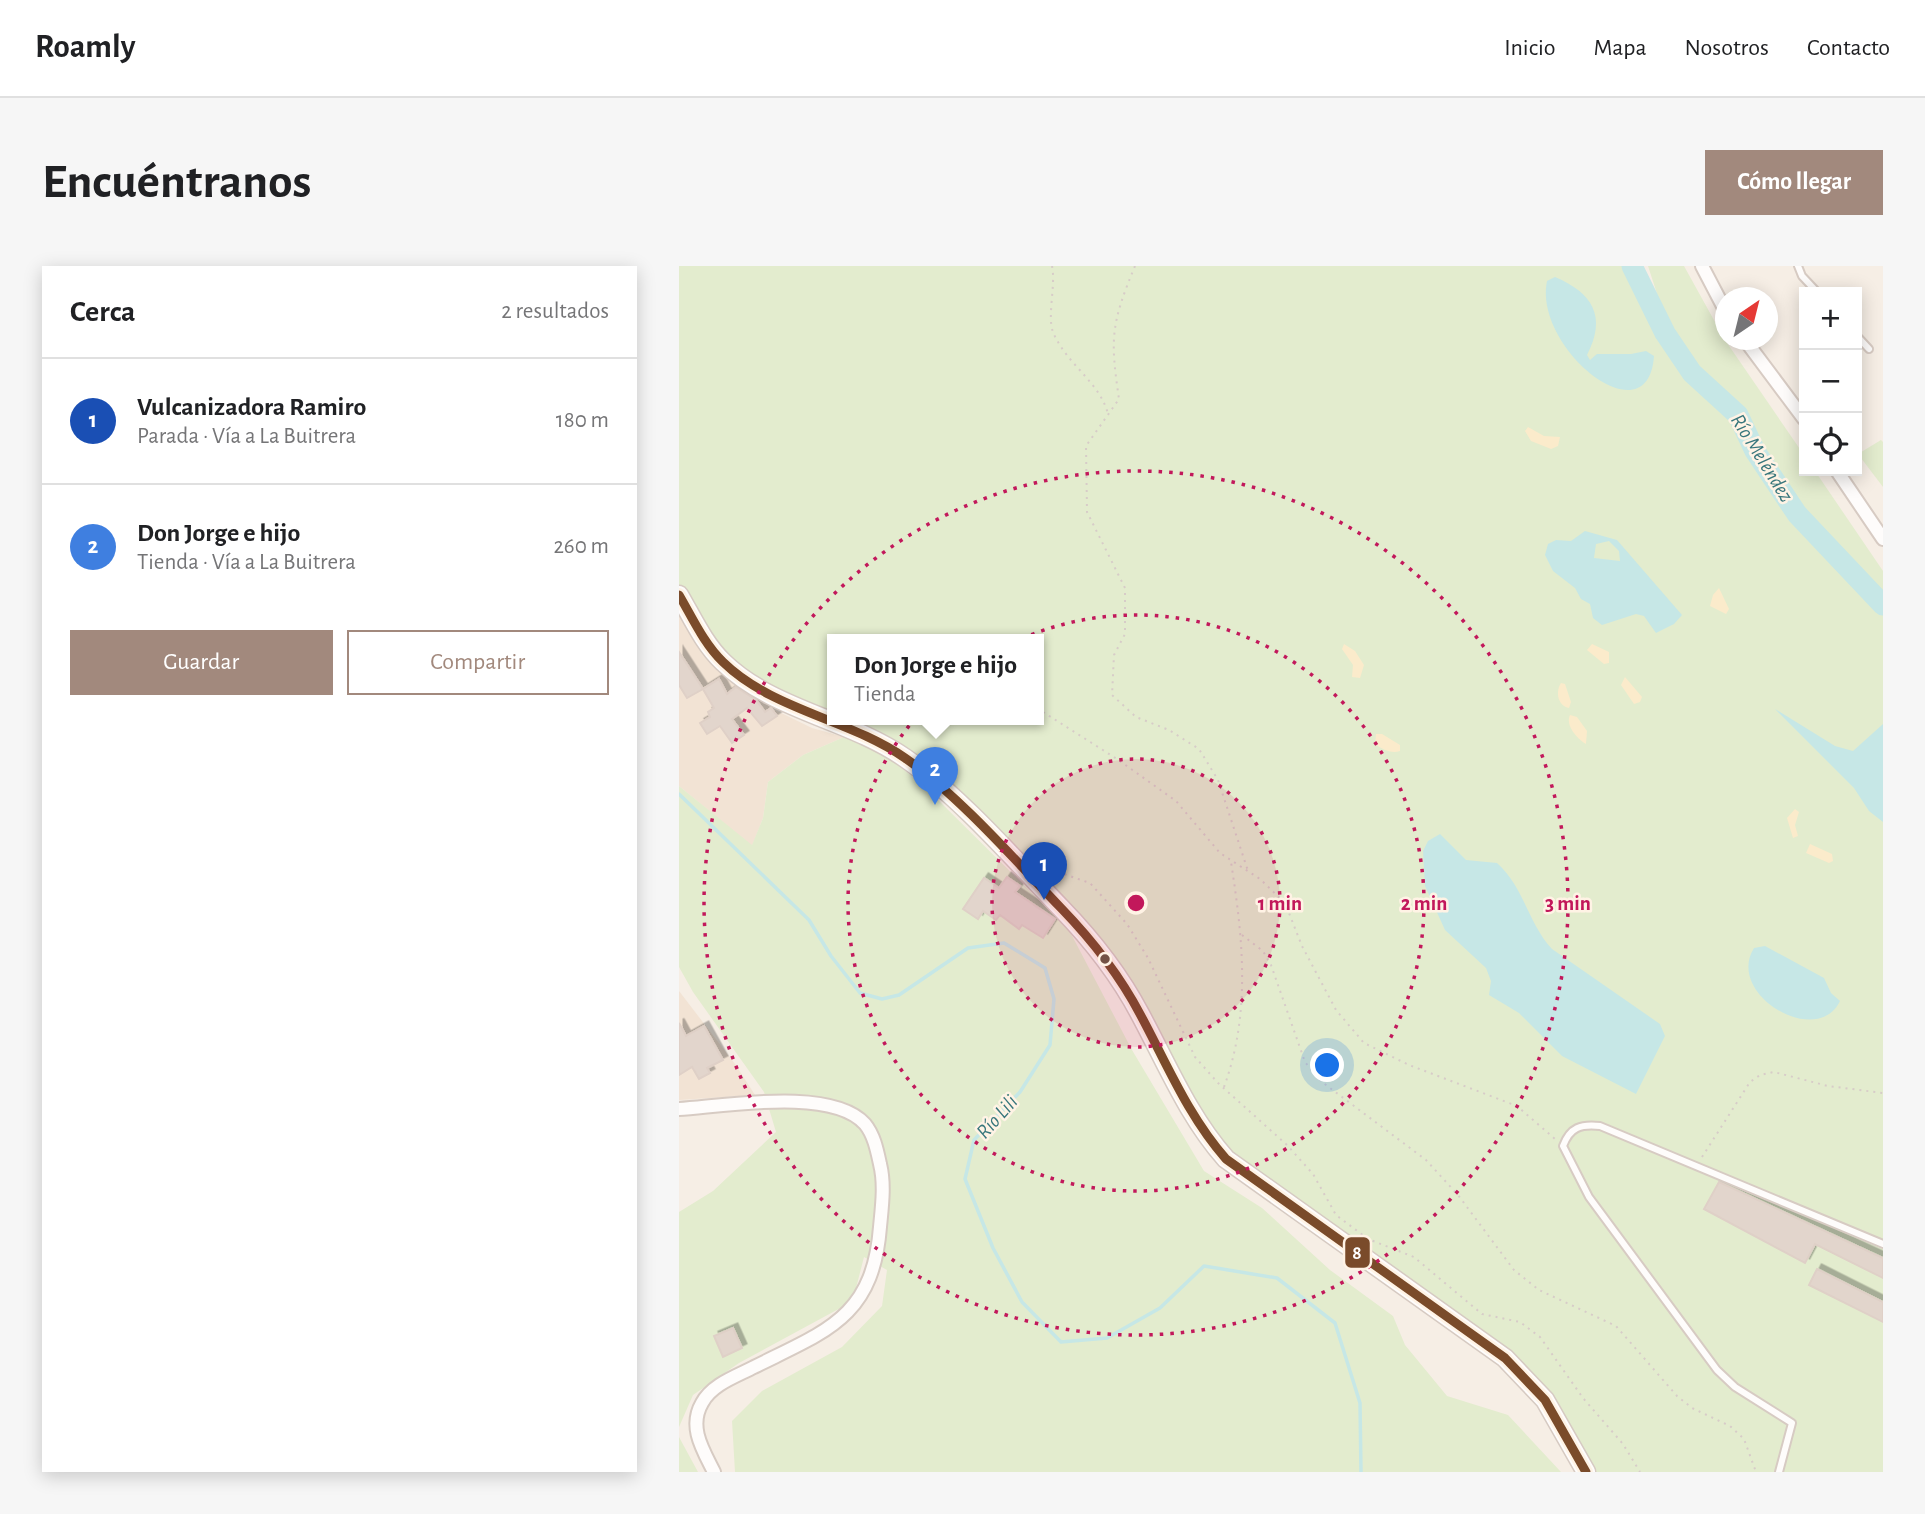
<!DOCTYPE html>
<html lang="es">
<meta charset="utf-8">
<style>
body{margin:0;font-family:"Alegreya Sans",sans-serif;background:#f6f6f6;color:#202124}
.controls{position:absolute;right:21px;top:21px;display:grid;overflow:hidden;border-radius:0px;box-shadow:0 4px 18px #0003}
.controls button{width:63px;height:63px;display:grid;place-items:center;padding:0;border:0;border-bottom:2px solid #e0e0e0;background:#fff;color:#202124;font:35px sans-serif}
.compass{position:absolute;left:1036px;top:21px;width:63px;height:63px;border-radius:50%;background:#fff;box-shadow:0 4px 18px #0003;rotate:35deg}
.you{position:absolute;left:649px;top:800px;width:24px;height:24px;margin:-18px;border:5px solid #fff;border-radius:50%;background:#1a73e8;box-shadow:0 0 0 10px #1a73e833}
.badge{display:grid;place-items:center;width:46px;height:46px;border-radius:50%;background:#a2897d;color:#fff;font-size:23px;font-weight:700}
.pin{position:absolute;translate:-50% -58px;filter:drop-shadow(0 2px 4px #0008)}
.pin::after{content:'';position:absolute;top:37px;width:24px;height:21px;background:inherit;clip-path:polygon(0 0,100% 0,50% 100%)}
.popup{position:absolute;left:148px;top:368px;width:217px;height:91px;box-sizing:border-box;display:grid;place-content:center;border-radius:0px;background:#fff;filter:drop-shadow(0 2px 5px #0005);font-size:23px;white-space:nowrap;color:#757577}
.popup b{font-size:26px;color:#202124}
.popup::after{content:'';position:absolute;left:50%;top:100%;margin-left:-14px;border:14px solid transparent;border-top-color:#fff}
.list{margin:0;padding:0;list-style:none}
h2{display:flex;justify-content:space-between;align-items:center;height:91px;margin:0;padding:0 28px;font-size:30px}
h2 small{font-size:23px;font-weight:400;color:#757577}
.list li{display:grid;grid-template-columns:46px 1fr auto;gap:21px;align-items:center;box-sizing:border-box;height:126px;padding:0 28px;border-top:2px solid #e0e0e0}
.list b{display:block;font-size:26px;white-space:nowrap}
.list p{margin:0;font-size:23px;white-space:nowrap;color:#757577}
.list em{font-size:23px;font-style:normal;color:#757577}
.actions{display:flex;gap:14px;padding:21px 28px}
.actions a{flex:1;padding:16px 0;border:2px solid #a2897d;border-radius:0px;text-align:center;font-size:24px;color:#a2897d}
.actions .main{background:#a2897d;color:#fff}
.icon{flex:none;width:38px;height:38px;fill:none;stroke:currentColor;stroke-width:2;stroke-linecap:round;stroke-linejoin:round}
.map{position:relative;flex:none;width:1204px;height:1206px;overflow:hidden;border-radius:0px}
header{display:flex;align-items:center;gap:42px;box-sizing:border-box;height:98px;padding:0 35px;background:#fff;border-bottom:2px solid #e0e0e0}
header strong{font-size:33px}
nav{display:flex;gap:38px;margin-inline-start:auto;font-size:24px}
.intro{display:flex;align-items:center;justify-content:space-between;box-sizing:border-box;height:168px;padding:0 42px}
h1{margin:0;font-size:49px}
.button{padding:18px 32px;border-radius:0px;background:#a2897d;color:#fff;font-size:24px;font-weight:700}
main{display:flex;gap:42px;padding:0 42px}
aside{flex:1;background:#fff;border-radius:0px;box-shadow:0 4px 18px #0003}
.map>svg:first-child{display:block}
</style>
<header>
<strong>Roamly</strong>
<nav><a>Inicio</a><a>Mapa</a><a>Nosotros</a><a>Contacto</a></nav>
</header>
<div class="intro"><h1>Encuéntranos</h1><a class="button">Cómo llegar</a></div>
<main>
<aside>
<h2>Cerca<small>2 resultados</small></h2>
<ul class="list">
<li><span class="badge" style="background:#1a4fb4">1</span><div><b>Vulcanizadora Ramiro</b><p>Parada · Vía a La Buitrera</p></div><em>180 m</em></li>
<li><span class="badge" style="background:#3f7fe0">2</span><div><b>Don Jorge e hijo</b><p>Tienda · Vía a La Buitrera</p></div><em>260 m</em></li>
</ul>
<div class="actions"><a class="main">Guardar</a><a>Compartir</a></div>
</aside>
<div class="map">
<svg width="1204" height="1206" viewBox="0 0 1204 1206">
<defs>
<filter id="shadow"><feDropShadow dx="4.5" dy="-4.5" stdDeviation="0" flood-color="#0004"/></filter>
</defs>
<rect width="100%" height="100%" fill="#f6eee5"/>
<!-- residential -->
<g fill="#f2e3d4">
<polygon points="0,343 64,416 92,442 133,462 165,471 124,489 89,516 84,552 73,580 0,520"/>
<polygon points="0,725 56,798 76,829 0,834"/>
</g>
<!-- green -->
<g fill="#e3ecce" fill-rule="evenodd">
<path d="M0 0H953L965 29 995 80 969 0H1005L1046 74 1125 189V205H1136L1204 305V1206H907L848 1113 547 893 422 688 250 511 55 405 0 329ZM153 373H359V453H153Z"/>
<polygon points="1202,174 1204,176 1204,221 1179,188"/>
<polygon points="165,471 208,490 246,521 390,664 453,784 525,905 583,942 651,1004 714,1050 726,1079 768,1130 829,1149 882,1206 56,1206 53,1155 83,1125 163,1081 203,1040 208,1004 185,991 176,1026 167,1039 60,1097 14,1129 0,1161 0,946 34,925 97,866 85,826 14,726 0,701 0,520 73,579 84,552 89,516 124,489"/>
<polygon points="0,1171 19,1206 0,1206"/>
</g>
<!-- sand -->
<g fill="#fbebcb">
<polygon points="849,161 865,170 881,171 879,180 872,183 852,175 846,165"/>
<polygon points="1040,322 1050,343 1047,348 1031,340 1034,329"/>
<polygon points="665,378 676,385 685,399 681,412 673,411 674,399 663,383"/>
<polygon points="913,378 930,386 930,397 925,398 908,384"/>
<polygon points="946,411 963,431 961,436 955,438 942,419"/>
<path d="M882 417 886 418 892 436 890 442C879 440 876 426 882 417Z"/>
<path d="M891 449 898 451 908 465 907 478C898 473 886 459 891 449Z"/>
<path d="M697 468H703L721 479V485C712 488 703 483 696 478Z"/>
<polygon points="1116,543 1120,546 1116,559 1119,570 1114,572 1108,552"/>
<polygon points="1131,578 1153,588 1154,595 1150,597 1127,587"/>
</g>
<!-- water -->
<g fill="#c6e7e6" fill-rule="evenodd">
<path d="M876 11C914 27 928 51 908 89L911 94 918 88H952L967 85 975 90C969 175 854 82 868 15Z"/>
<path d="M906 265 938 274 1003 349 995 358 977 367 965 350 957 348 923 359 914 352 911 338 902 333 896 322 874 305 866 289 869 278 877 274 892 275ZM930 275 940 285 941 295 915 292 917 278Z"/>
<polygon points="1096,443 1156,480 1174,485 1204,458 1204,556 1190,545 1175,522"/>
<path d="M761 568 787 594 818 597C845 621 849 657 873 683L981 758 986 770 957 828 883 790 840 747 810 729 812 715 807 702 766 664 746 620 744 585 749 575Z"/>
<path d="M1086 680 1145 712 1152 727 1161 735C1138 783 1046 728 1075 682Z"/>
</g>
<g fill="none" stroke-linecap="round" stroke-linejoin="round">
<!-- stream -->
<polyline stroke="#c6e7e6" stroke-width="3.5" points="0,528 130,654 152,690 181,727 203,733 220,729 289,682 325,677 366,702 375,733 371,779 341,826 295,874 286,913 314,982 343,1036 382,1076 428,1072 481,1042 525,1000 598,1012 656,1057 681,1137 682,1206"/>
<!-- river -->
<polyline stroke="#c6e7e6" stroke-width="21" points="953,0 986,67 1013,107 1059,149 1076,185 1118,248 1204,339"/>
</g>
<!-- building -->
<g fill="#e2d5cc" stroke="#dfd0c7" stroke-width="2" filter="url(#shadow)">
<polygon points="0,386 24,423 8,432 0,419"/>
<polygon points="40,413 48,428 57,421 77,434 86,446 92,442 98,450 83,460 68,442 53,453 65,469 53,477 41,460 28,468 21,457 31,451 29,446 35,442 24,423"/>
<polygon points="328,611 341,620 336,626 376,653 364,672 343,659 340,663 321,649 317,654 304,645 299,653 284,643 305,612 320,622"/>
<polygon points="0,757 7,770 25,760 44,794 28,802 31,807 20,813 13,801 0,809"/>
<polygon points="1040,916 1204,992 1204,1012 1136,978 1126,997 1025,943"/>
<polygon points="1138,1003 1204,1036 1204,1056 1130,1019"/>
<polygon points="54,1062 63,1082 44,1091 35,1070"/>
</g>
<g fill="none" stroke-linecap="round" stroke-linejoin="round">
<defs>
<g id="lane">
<polyline points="1119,0 1123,10 1138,26"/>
<polyline points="1178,70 1190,83"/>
<path d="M1100 1206 1113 1157 1056 1121 1038 1104 910 931 884 880C891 861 902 858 921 860L1204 978"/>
</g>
<g id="street">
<polyline points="1023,0 1046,44"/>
<polyline points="1066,74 1125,153"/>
<polyline points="1158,205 1204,273"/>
<path d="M0 843C46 840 153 821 186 858 195 869 198 884 201 898 206 918 203 940 201 961 194 1052 147 1065 75 1101 58 1110 33 1118 23 1137 9 1161 24 1184 35 1206"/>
</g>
<path id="secondary" d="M0 329C13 351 25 378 44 396 93 444 170 453 226 492 278 528 337 595 382 642 412 673 441 710 461 748 488 798 509 850 547 893L826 1092 866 1134 907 1206"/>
</defs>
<!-- lane casing -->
<use href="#lane" stroke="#d7cbc3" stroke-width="10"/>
<!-- street casing -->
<use href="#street" stroke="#d7cbc3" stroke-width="16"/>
<!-- secondary casing -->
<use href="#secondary" stroke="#d6cac2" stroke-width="21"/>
<!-- path -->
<g stroke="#d7ccc8" stroke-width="2" stroke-dasharray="2 5" stroke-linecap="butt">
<path d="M373 0C377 19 368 50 374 66 387 98 421 116 429 148"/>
<path d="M456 0C432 58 431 72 440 133L407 180 408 246 446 322V368L435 389 433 429 457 451 490 464 520 483 539 514 569 605"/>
<polyline points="364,446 438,493 497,535 541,587 581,613 606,637 623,680 657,744 685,777 730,799 838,840 876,873"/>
<polyline points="379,606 411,617 448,658 469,692 516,791 539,817 608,879 634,908 657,949 689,973 735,991 803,1048 841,1056 861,1071 904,1132 944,1178 961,1206"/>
<polyline points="563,669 584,685 592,699 626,796 643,816 747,894 779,929 835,1004 860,1024 937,1060 998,1130 1013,1142 1051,1160 1065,1173 1077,1206"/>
<path d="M545 821C572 747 564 673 552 596"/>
<polyline points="1023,891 1071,816 1081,809 1095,806 1149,820 1204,827"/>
</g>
<!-- lane -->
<use href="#lane" stroke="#fefcfb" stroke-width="6"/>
<!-- street -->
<use href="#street" stroke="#fefcfb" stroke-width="12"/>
<!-- secondary -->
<use href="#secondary" stroke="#fefcfb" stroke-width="18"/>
<defs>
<path id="bus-1" d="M0 329C13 351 25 378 44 396 93 444 170 453 226 492 278 528 337 595 382 642 412 673 441 710 461 748 488 798 509 850 547 893L826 1092 866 1134 907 1206"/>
</defs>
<!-- bus-1 casing -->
<use href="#bus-1" stroke="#fff3e5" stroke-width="14"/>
<!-- bus-1 -->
<use href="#bus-1" stroke="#7a4b2a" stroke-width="9"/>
</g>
<!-- distance rings -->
<circle cx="457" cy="637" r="144" fill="#c2185b" fill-opacity=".12"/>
<g fill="none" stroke="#c2185b" stroke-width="3.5" stroke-dasharray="3.5 7">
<circle cx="457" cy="637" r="144"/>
<circle cx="457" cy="637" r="288"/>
<circle cx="457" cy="637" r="432"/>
</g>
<!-- markers -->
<circle fill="#745245" stroke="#fff3e5" stroke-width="2.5" cx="426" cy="693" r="6"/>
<g text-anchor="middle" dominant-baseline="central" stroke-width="5" stroke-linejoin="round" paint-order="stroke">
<!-- water labels -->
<g font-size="21" font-style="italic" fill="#38767c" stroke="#fff3e5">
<text transform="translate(1083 192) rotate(58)">Río Meléndez</text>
<text transform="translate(318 851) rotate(-48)">Río Lili</text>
</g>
</g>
<circle cx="457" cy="637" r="10" fill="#c2185b" stroke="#fff3e5" stroke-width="3.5"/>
<g font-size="21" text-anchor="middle" font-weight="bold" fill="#c2185b" stroke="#fff3e5" stroke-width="5" stroke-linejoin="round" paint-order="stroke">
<text x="601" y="644">1 min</text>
<text x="745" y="644">2 min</text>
<text x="889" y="644">3 min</text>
</g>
<rect stroke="#fff3e5" stroke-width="2.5" x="665" y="970" width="27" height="33" rx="7" fill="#7a4b2a"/>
<g font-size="19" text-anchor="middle" font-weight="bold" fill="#fff">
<text x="678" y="993">8</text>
</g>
</svg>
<div class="controls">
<button>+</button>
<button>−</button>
<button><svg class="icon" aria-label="locate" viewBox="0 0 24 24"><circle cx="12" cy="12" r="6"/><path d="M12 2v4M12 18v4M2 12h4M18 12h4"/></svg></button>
</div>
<svg class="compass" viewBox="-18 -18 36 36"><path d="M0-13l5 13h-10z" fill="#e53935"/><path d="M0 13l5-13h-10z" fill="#757577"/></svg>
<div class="you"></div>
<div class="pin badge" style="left:365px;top:634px;background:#1a4fb4">1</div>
<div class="pin badge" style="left:256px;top:539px;background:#3f7fe0">2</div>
<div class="popup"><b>Don Jorge e hijo</b>Tienda</div>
</div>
</main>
